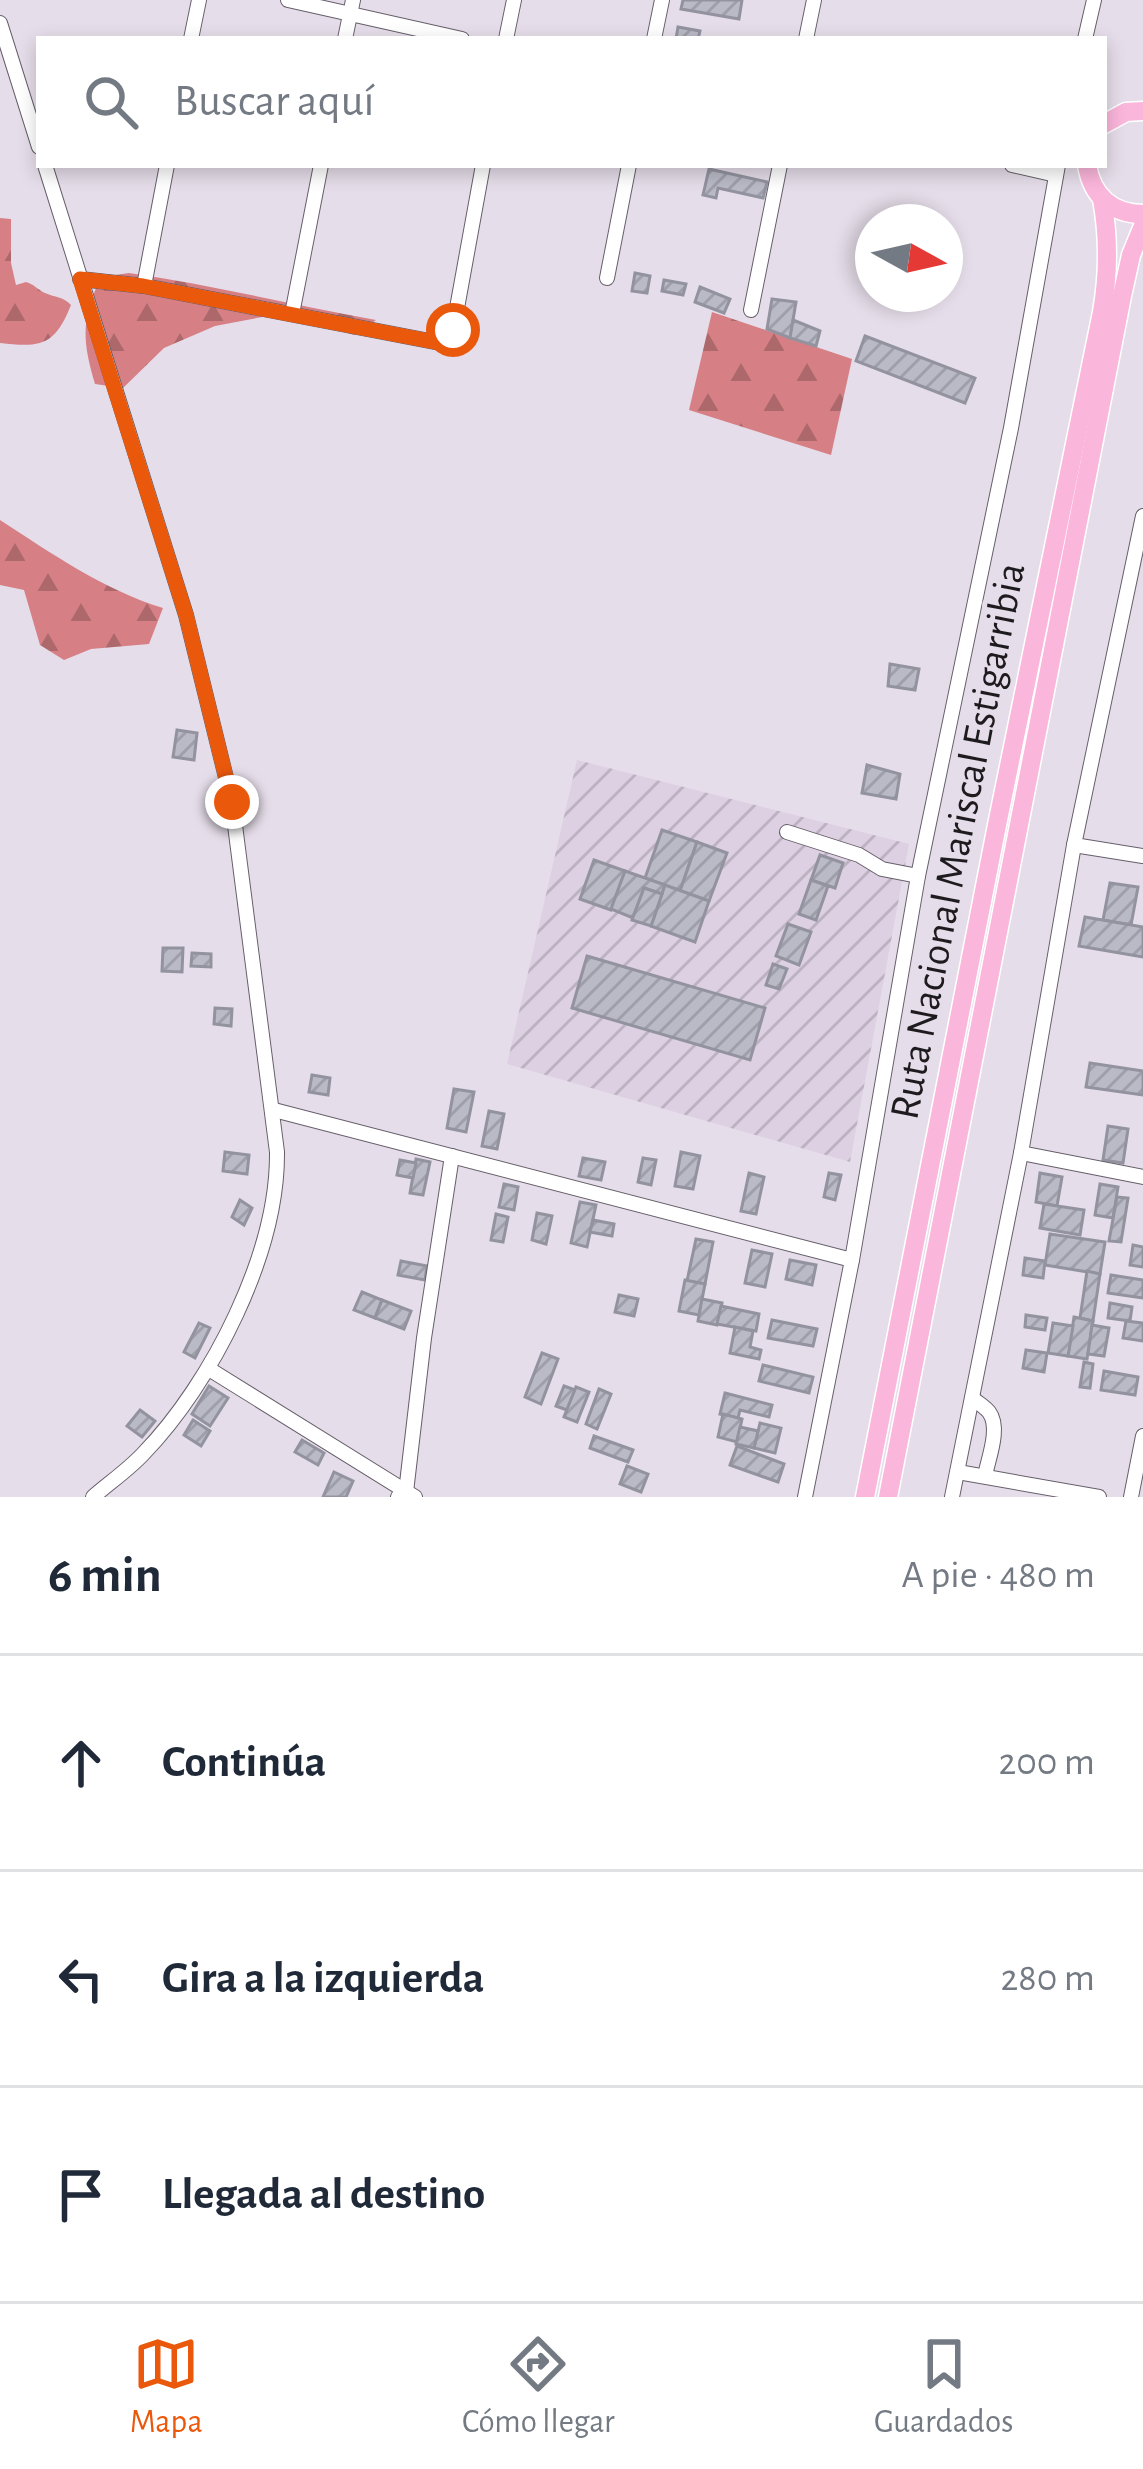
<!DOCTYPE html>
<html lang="es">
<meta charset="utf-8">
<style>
body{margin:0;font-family:"Alegreya Sans",sans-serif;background:#f2f2f3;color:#1f2937}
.compass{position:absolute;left:855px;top:204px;width:108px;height:108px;border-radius:50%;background:#fff;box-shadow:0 6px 18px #0003;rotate:98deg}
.stop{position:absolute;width:36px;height:36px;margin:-27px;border:9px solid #ea580c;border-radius:50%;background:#fff}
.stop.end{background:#ea580c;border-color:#fff;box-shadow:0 3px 12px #0008}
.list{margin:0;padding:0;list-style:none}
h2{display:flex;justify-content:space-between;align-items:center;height:156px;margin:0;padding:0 48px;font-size:51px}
h2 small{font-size:39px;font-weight:400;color:#747a83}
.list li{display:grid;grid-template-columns:78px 1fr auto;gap:36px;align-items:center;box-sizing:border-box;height:216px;padding:0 48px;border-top:3px solid #e0e1e3}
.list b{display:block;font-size:45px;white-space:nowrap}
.list em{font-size:39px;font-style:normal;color:#747a83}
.icon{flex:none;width:66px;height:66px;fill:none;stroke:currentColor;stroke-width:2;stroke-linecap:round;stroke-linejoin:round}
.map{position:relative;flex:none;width:1143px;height:1497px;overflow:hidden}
.search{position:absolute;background:#fff;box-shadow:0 6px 18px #0003;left:36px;right:36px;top:36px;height:132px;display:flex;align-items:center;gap:30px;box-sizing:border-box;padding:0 42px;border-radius:0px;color:#747a83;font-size:45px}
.sheet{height:804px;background:#fff}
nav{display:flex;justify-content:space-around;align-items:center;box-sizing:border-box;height:168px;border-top:3px solid #e0e1e3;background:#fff;font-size:33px;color:#747a83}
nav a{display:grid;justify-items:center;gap:6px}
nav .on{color:#ea580c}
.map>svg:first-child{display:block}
</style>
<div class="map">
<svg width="1143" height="1497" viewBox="0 0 1143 1497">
<defs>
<pattern id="industrial-furrows" width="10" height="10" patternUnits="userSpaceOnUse" patternTransform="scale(3)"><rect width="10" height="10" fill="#ddd0e3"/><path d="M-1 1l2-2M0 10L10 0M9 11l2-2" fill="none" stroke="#bdb2c2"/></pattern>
<pattern id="forest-firs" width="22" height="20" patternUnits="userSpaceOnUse" patternTransform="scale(3)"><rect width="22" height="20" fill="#d68085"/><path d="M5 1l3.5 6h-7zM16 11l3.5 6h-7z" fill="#ad686c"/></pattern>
<pattern id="building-hatch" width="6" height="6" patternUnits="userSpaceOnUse" patternTransform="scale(3)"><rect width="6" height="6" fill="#babac7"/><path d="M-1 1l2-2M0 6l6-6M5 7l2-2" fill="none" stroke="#9f9faa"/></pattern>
</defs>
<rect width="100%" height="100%" fill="#e5dde9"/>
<!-- industrial -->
<polygon fill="url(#industrial-furrows)" points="577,760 909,844 850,1162 507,1064"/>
<!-- forest -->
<g fill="url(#forest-firs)">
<path d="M0 218 11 219V263L16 285 26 282C34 284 38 290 45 293 56 298 62 296 71 305 55 345 42 348 0 343Z"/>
<path d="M129 273C212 285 293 305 376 320L354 335 301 319 273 315 215 326 164 348 123 388 95 384C82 340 81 319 101 277Z"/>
<polygon points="712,312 852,359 831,455 689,410"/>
<path d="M0 520C51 553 104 590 163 608L149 644 91 649 64 660 40 645 24 590 0 585Z"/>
</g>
<!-- building -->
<g fill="url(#building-hatch)" stroke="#9393a0" stroke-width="3">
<polygon points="683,0 742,0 739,19 681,9"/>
<polygon points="678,27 700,31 698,39 676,39"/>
<polygon points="709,169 767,182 763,198 718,188 716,198 703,195"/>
<polygon points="635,273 650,276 647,293 632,291"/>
<polygon points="664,280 686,284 683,295 662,291"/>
<polygon points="700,287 730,299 724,313 695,302"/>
<polygon points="772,299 796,302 790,338 767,329"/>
<polygon points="793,320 820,331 816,346 790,338"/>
<polygon points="865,336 975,378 965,403 856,361"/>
<polygon points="890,664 919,669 915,690 888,686"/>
<polygon points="177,730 197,733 194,760 173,757"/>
<polygon points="867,765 900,774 896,799 862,793"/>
<polygon points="662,830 697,842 680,891 645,878"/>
<polygon points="697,842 727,853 709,901 680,891"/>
<polygon points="820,855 843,863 835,888 811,880"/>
<polygon points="594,860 625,871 611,910 580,899"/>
<polygon points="625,871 665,885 662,894 644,888 633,918 611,909"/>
<polygon points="811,880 828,886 816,920 799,914"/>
<polygon points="1110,883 1138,887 1131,925 1103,920"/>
<polygon points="665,885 709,901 695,942 651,926"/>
<polygon points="644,888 662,894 651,926 632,920"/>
<polygon points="1085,917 1143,927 1143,957 1079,946"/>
<polygon points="788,924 811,932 799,965 776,956"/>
<polygon points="163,948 183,948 182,972 162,971"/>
<polygon points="192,953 211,954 211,967 191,966"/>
<polygon points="587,956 765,1008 750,1060 572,1008"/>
<polygon points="773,964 787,969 779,989 766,985"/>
<polygon points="215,1008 232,1009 231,1026 214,1024"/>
<polygon points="1090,1063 1143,1071 1143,1095 1086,1087"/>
<polygon points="312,1075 330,1078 328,1095 309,1092"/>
<polygon points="454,1089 474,1092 466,1132 447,1128"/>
<polygon points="489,1111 504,1114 497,1149 482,1146"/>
<polygon points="1108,1126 1128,1129 1123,1163 1103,1160"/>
<polygon points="225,1152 249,1155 247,1174 223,1171"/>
<polygon points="681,1152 700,1156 693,1189 675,1186"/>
<polygon points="583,1158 605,1162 601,1180 579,1176"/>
<polygon points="643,1158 656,1160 651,1185 638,1182"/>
<polygon points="416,1159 430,1162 423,1195 410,1193"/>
<polygon points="400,1160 416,1163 413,1178 397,1175"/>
<polygon points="749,1173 764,1177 756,1214 741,1211"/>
<polygon points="829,1173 841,1175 835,1200 824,1197"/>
<polygon points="1040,1173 1062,1177 1057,1206 1036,1202"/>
<polygon points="504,1184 518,1187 514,1210 499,1207"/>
<polygon points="1100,1184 1118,1187 1113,1218 1095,1215"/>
<polygon points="1117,1197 1128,1198 1121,1242 1109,1241"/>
<polygon points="240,1200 252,1208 244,1225 232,1217"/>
<polygon points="580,1202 596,1205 587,1247 571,1243"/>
<polygon points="1044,1204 1084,1210 1080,1235 1040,1228"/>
<polygon points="537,1213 552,1216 546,1244 532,1240"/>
<polygon points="496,1214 508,1217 503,1242 491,1240"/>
<polygon points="593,1220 614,1224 612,1236 590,1232"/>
<polygon points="1050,1234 1105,1242 1100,1274 1045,1265"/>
<polygon points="696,1239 713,1242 705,1284 687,1281"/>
<polygon points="1133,1245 1143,1247 1143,1267 1130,1265"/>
<polygon points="752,1250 772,1254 765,1287 745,1283"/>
<polygon points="1025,1258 1045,1261 1043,1278 1023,1275"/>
<polygon points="790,1260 816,1265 812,1285 786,1279"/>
<polygon points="401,1261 427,1266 425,1280 398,1275"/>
<polygon points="1087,1271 1100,1274 1093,1321 1080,1318"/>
<polygon points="1111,1275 1143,1280 1143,1298 1108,1293"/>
<polygon points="685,1280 705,1284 699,1315 679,1311"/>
<polygon points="362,1292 382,1300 375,1318 354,1310"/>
<polygon points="619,1295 638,1299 634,1316 615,1312"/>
<polygon points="702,1299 722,1303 717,1325 698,1321"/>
<polygon points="382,1300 411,1311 404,1329 375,1318"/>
<polygon points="1110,1303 1132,1307 1130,1321 1108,1318"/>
<polygon points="721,1306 759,1314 756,1331 717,1324"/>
<polygon points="1026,1315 1047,1318 1045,1330 1025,1327"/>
<polygon points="1074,1317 1093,1321 1087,1359 1068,1356"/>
<polygon points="772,1320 817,1329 813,1346 768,1338"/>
<polygon points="1126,1321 1143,1323 1143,1341 1123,1338"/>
<polygon points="199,1323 210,1328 195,1358 184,1352"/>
<polygon points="1053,1323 1073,1326 1068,1356 1048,1353"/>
<polygon points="1092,1325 1109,1328 1104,1356 1088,1354"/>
<polygon points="735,1327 753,1331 750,1347 761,1350 759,1359 730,1353"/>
<polygon points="1026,1350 1047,1353 1044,1372 1023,1368"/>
<polygon points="542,1353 558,1359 541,1404 525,1397"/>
<polygon points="1084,1362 1093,1364 1090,1388 1080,1387"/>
<polygon points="763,1365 813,1377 809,1393 759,1381"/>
<polygon points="1104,1371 1138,1377 1135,1395 1101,1390"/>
<polygon points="209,1386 228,1398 210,1426 192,1414"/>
<polygon points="564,1386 575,1390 567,1410 556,1406"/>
<polygon points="576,1387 589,1392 577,1422 564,1417"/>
<polygon points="599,1389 611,1394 597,1429 586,1424"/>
<polygon points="725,1393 772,1405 769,1417 740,1410 738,1418 720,1414"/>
<polygon points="140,1410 155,1421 142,1437 127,1426"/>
<polygon points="723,1414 742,1419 737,1442 718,1437"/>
<polygon points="193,1420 210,1431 201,1446 184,1435"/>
<polygon points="760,1423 781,1428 775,1453 754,1448"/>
<polygon points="740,1427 758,1431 754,1448 736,1444"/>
<polygon points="594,1436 633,1450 628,1462 590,1448"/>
<polygon points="302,1440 324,1453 318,1465 295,1452"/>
<polygon points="737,1446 784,1464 778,1482 730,1465"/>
<polygon points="627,1466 648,1474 641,1492 620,1484"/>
<polygon points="334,1472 353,1481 346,1497 323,1497"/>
</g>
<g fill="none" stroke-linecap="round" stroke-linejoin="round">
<defs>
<g id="minor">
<polyline points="288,0 462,39"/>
<polyline points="0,23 39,147"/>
<polyline points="191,39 199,0"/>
<polyline points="345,39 353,0"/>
<polyline points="506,39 514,0"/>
<polyline points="654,39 662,0"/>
<polyline points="806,39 814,0"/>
<polyline points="1085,39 1094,0"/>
<path d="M45 165 186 615 232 802 277 1152C278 1253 212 1383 143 1454 128 1470 109 1483 93 1497"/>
<polyline points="1012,165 1056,175"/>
<polyline points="607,278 629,165"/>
<polyline points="80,279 144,286 440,343 453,330 483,165"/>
<polyline points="144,286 167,165"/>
<polyline points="751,310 780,165"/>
<polyline points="292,314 321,165"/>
<polyline points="787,832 859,855 882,869 918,876"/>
<polyline points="1074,845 1143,856"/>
<polyline points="274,1110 852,1260"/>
<polyline points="1021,1153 1143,1177"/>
<polyline points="209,1369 415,1497"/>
<path d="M972 1398C978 1403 984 1406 989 1412 1001 1428 988 1459 985 1476"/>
<polyline points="958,1472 1099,1497"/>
<polyline points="398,1497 406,1492 424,1338 452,1156"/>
<polyline points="805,1497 852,1260 918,876 1011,428 1058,165"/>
<polyline points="952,1497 1021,1153 1074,845 1143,516"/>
<polyline points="1131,1497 1143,1436"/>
</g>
<g id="highway">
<polyline points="1104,124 1126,112 1143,111"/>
<path d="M1087 165C1092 196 1112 214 1143 214"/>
<path d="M865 1497 998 820 1102 312C1109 272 1109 238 1102 199"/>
<polyline points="888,1497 1122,296 1131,255 1143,226"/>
</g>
</defs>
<!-- minor casing -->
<use href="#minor" stroke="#665f6a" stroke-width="16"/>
<!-- highway casing -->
<use href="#highway" stroke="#fff" stroke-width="21"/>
<!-- minor -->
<use href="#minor" stroke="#fff" stroke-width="14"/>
<!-- highway -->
<use href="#highway" stroke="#fbb6db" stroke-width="18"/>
</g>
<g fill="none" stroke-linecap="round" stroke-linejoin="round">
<!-- route -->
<polyline stroke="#ea580c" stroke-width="15" points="232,802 186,615 80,279 143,286 440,343 453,330"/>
</g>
<g text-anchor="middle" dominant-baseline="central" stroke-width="10" stroke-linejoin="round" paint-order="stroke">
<!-- street labels -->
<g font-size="42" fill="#1e1b1f" stroke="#e5dde9">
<text transform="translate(958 841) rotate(-79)">Ruta Nacional Mariscal Estigarribia</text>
</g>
</g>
</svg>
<svg class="compass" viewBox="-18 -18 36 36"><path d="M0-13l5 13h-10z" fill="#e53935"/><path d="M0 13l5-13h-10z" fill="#747a83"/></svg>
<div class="stop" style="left:453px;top:330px"></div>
<div class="stop end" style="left:232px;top:802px"></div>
<div class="search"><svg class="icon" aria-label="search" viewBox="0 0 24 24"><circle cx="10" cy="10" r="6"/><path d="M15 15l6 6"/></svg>Buscar aquí</div>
</div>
<section class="sheet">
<h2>6 min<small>A pie · 480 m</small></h2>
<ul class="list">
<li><svg class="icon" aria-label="ahead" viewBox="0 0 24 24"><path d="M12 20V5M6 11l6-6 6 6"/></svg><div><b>Continúa</b></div><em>200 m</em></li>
<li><svg class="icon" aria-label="left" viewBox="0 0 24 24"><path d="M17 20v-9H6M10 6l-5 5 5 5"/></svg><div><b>Gira a la izquierda</b></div><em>280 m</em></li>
<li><svg class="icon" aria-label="arrive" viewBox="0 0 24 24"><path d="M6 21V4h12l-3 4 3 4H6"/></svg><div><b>Llegada al destino</b></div></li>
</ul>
</section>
<nav>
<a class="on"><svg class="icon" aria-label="map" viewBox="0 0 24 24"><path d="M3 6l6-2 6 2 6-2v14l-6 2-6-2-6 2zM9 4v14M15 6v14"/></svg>Mapa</a>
<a><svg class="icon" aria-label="directions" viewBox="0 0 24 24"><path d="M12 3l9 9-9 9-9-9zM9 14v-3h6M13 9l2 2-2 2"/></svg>Cómo llegar</a>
<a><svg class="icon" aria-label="saved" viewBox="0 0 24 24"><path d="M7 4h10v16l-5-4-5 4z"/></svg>Guardados</a>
</nav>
